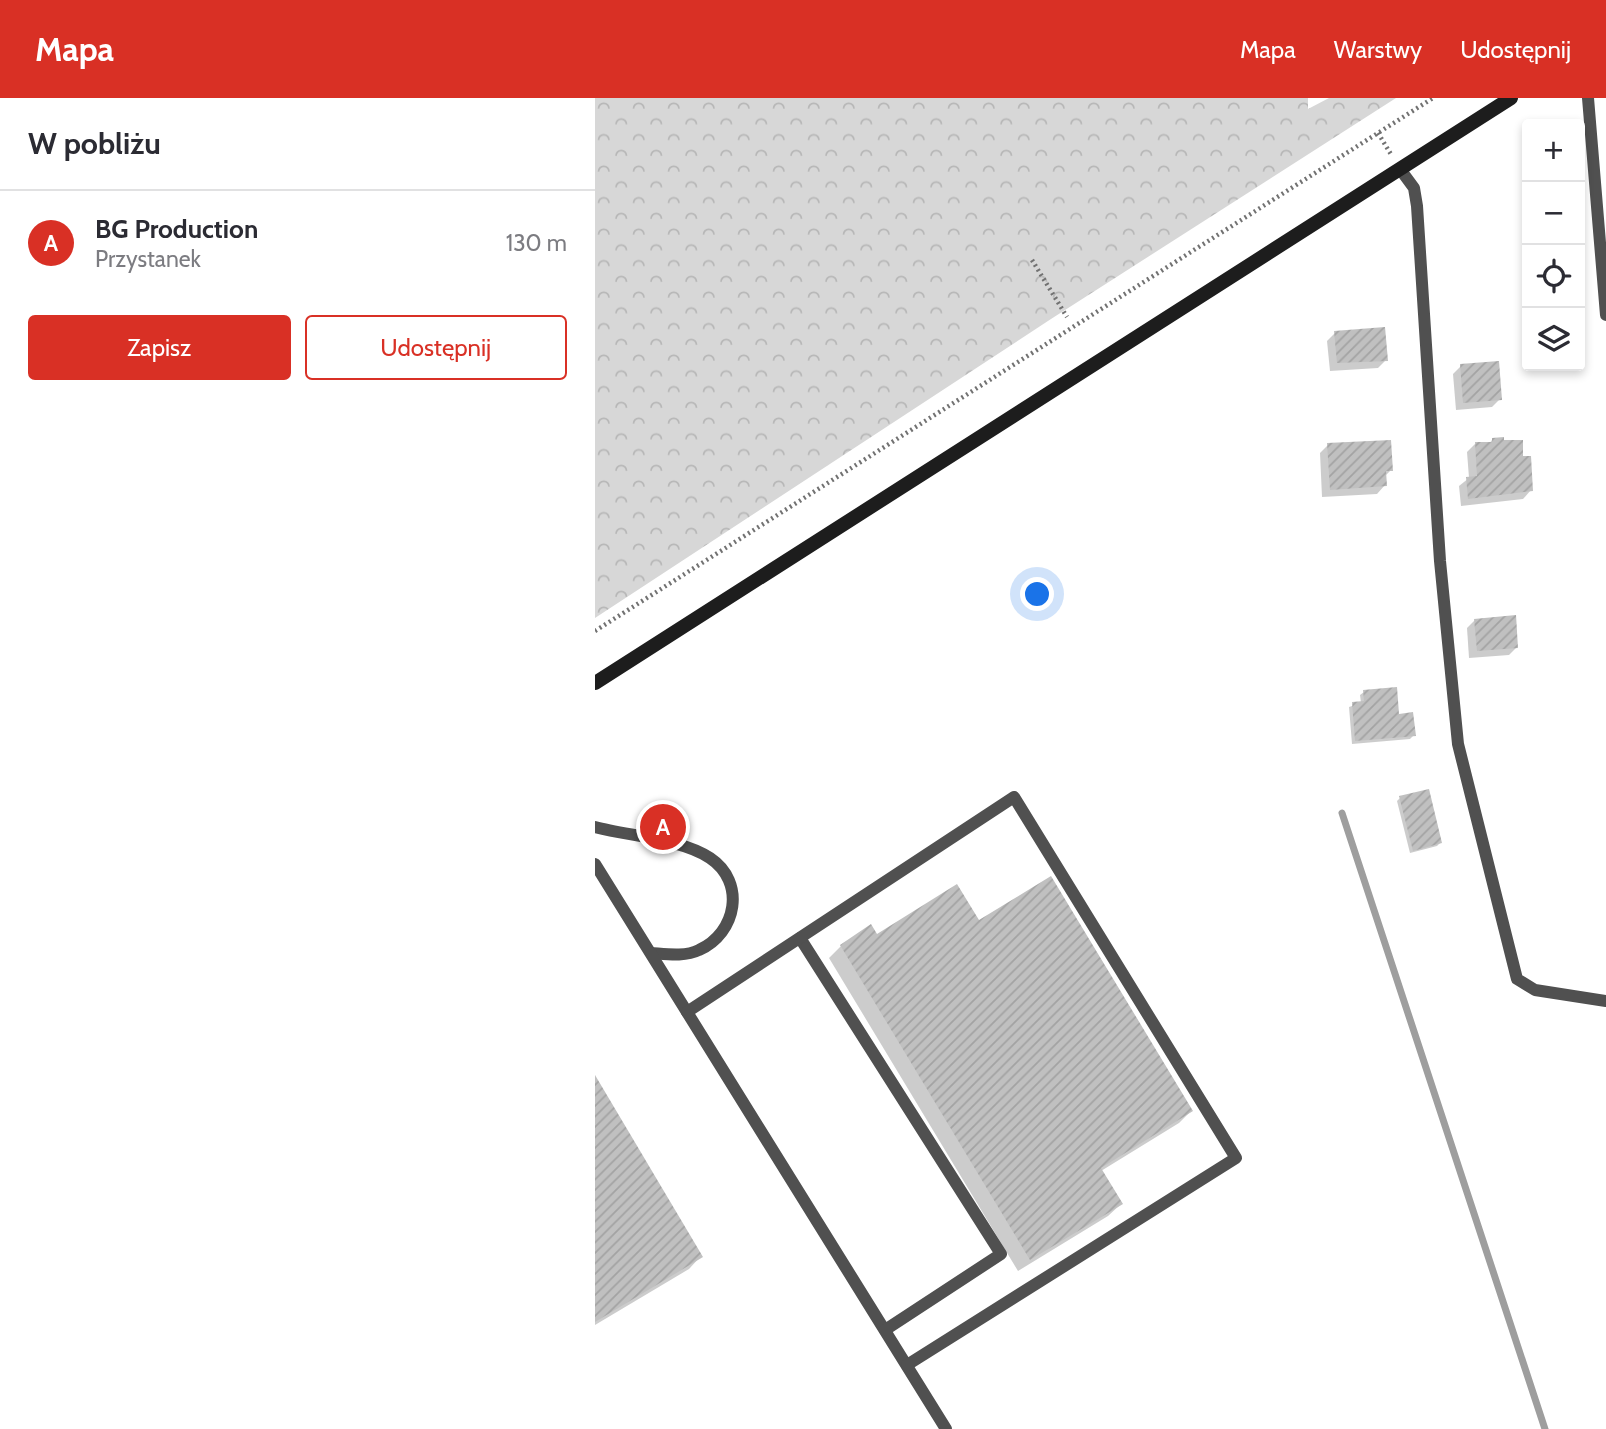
<!DOCTYPE html>
<html lang="pl">
<meta charset="utf-8">
<style>
body{margin:0;font-family:Cabin,sans-serif;background:#f7f7f7;color:#2b2b33}
.controls{position:absolute;right:21px;top:21px;display:grid;overflow:hidden;border-radius:7px;box-shadow:0 4px 10px #0003}
.controls button{width:63px;height:63px;display:grid;place-items:center;padding:0;border:0;border-bottom:2px solid #e1e1e2;background:#fff;color:#2b2b33;font:35px sans-serif}
.you{position:absolute;left:443px;top:497px;width:24px;height:24px;margin:-18px;border:5px solid #fff;border-radius:50%;background:#1a73e8;box-shadow:0 0 0 10px #1a73e833}
.badge{display:grid;place-items:center;width:46px;height:46px;border-radius:50%;background:#d93025;color:#fff;font-size:23px;font-weight:700}
.pin{position:absolute;translate:-50% -50%;border:4px solid #fff;box-shadow:0 2px 7px #0006}
.list{margin:0;padding:0;list-style:none}
h2{display:flex;justify-content:space-between;align-items:center;height:91px;margin:0;padding:0 28px;font-size:30px}
h2 small{font-size:23px;font-weight:400;color:#7c7c81}
.list li{display:grid;grid-template-columns:46px 1fr auto;gap:21px;align-items:center;box-sizing:border-box;height:105px;padding:0 28px;border-top:2px solid #e1e1e2}
.list b{display:block;font-size:26px;white-space:nowrap}
.list p{margin:0;font-size:23px;white-space:nowrap;color:#7c7c81}
.list em{font-size:23px;font-style:normal;color:#7c7c81}
.actions{display:flex;gap:14px;padding:21px 28px}
.actions a{flex:1;padding:16px 0;border:2px solid #d93025;border-radius:7px;text-align:center;font-size:24px;color:#d93025}
.actions .main{background:#d93025;color:#fff}
.icon{flex:none;width:38px;height:38px;fill:none;stroke:currentColor;stroke-width:2;stroke-linecap:round;stroke-linejoin:round}
.map{position:relative;flex:none;width:1011px;height:1331px;overflow:hidden}
header{display:flex;align-items:center;gap:42px;box-sizing:border-box;height:98px;padding:0 35px;background:#d93025;color:#fff}
header strong{font-size:33px}
nav{display:flex;gap:38px;margin-inline-start:auto;font-size:24px}
main{display:flex}
aside{flex:1;background:#fff}
.map>svg:first-child{display:block}
</style>
<header>
<strong>Mapa</strong>
<nav><a>Mapa</a><a>Warstwy</a><a>Udostępnij</a></nav>
</header>
<main>
<aside>
<h2>W pobliżu<small></small></h2>
<ul class="list">
<li><span class="badge">A</span><div><b>BG Production</b><p>Przystanek</p></div><em>130 m</em></li>
</ul>
<div class="actions"><a class="main">Zapisz</a><a>Udostępnij</a></div>
</aside>
<div class="map">
<svg width="1011" height="1331" viewBox="0 0 1011 1331">
<defs>
<pattern id="forest-crowns" width="20" height="18" patternUnits="userSpaceOnUse" patternTransform="scale(1.75)"><rect width="20" height="18" fill="#d7d7d7"/><path d="M2 6a3 3 0 1 1 6 0M12 15a3 3 0 1 1 6 0" fill="none" stroke="#b7b7b7"/></pattern>
<pattern id="building-hatch" width="6" height="6" patternUnits="userSpaceOnUse" patternTransform="scale(1.75)"><rect width="6" height="6" fill="#c0c0c0"/><path d="M-1 1l2-2M0 6l6-6M5 7l2-2" fill="none" stroke="#a3a3a3"/></pattern>
</defs>
<rect width="100%" height="100%" fill="#fff"/>
<!-- forest -->
<polygon fill="url(#forest-crowns)" points="0,0 713,0 713,11 734,0 801,0 456,221 0,520"/>
<!-- shadow -->
<g fill="#0003">
<polygon points="740,235 791,262 783,270 735,273 732,243"/>
<polygon points="866,268 905,301 897,309 861,312 858,276"/>
<polygon points="897,342 936,392 928,401 866,408 864,388 874,380 872,354 880,346 894,346"/>
<polygon points="733,347 796,372 790,378 790,387 782,396 727,399 725,355"/>
<polygon points="880,522 922,549 914,557 874,560 872,530"/>
<polygon points="769,594 803,618 819,637 815,641 757,646 754,609 766,605 765,597"/>
<polygon points="805,700 845,745 842,748 815,755 802,703"/>
<polygon points="383,824 596,1013 584,1025 506,1073 526,1106 513,1118 423,1173 234,860 246,848 282,839"/>
<polygon points="0,981 106,1158 94,1171 0,1227"/>
</g>
<g fill="none" stroke-linecap="round" stroke-linejoin="round">
<!-- stream -->
<polyline stroke="#9e9e9e" stroke-width="7" points="747,715 950,1331"/>
</g>
<!-- building -->
<g fill="url(#building-hatch)">
<polygon points="790,229 793,263 742,265 739,233"/>
<polygon points="904,263 907,302 868,305 865,266"/>
<polygon points="909,339 909,342 928,342 928,358 936,358 938,393 873,401 871,379 882,378 880,344 897,344 897,340"/>
<polygon points="796,342 798,373 791,373 792,388 735,392 732,345"/>
<polygon points="921,517 923,550 882,553 879,521"/>
<polygon points="802,589 804,616 818,614 821,638 760,643 757,604 769,603 768,592"/>
<polygon points="834,691 847,745 818,753 804,698"/>
<polygon points="456,778 598,1013 506,1070 528,1106 435,1162 245,847 276,826 282,836 362,786 384,822"/>
<polygon points="0,977 108,1159 0,1224"/>
</g>
<g fill="none" stroke-linecap="round" stroke-linejoin="round">
<!-- path -->
<g stroke="#727272" stroke-width="4.5" stroke-dasharray="2 3.5" stroke-linecap="butt">
<polyline points="783,35 797,58"/>
<polyline points="437,162 472,219"/>
<polyline points="0,533 838,0"/>
</g>
<!-- lane -->
<g stroke="#505050" stroke-width="12">
<polyline points="993,0 1011,217"/>
<polyline points="805,71 819,90 822,108 845,463 863,646 922,881 940,892 1011,903"/>
<path d="M0 729C34 738 87 741 115 760 151 784 142 835 104 852 90 859 71 856 56 855"/>
<polyline points="0,766 351,1331"/>
<polyline points="205,840 406,1156 290,1232"/>
<polyline points="92,914 419,699 641,1060 312,1267"/>
</g>
<!-- secondary -->
<polyline stroke="#1d1d1d" stroke-width="14" points="0,585 916,0"/>
</g>
</svg>
<div class="controls">
<button>+</button>
<button>−</button>
<button><svg class="icon" aria-label="locate" viewBox="0 0 24 24"><circle cx="12" cy="12" r="6"/><path d="M12 2v4M12 18v4M2 12h4M18 12h4"/></svg></button>
<button><svg class="icon" aria-label="layers" viewBox="0 0 24 24"><path d="M12 4l9 5-9 5-9-5zM3 14l9 5 9-5"/></svg></button>
</div>
<div class="you"></div>
<div class="pin badge" style="left:68px;top:729px">A</div>
</div>
</main>
